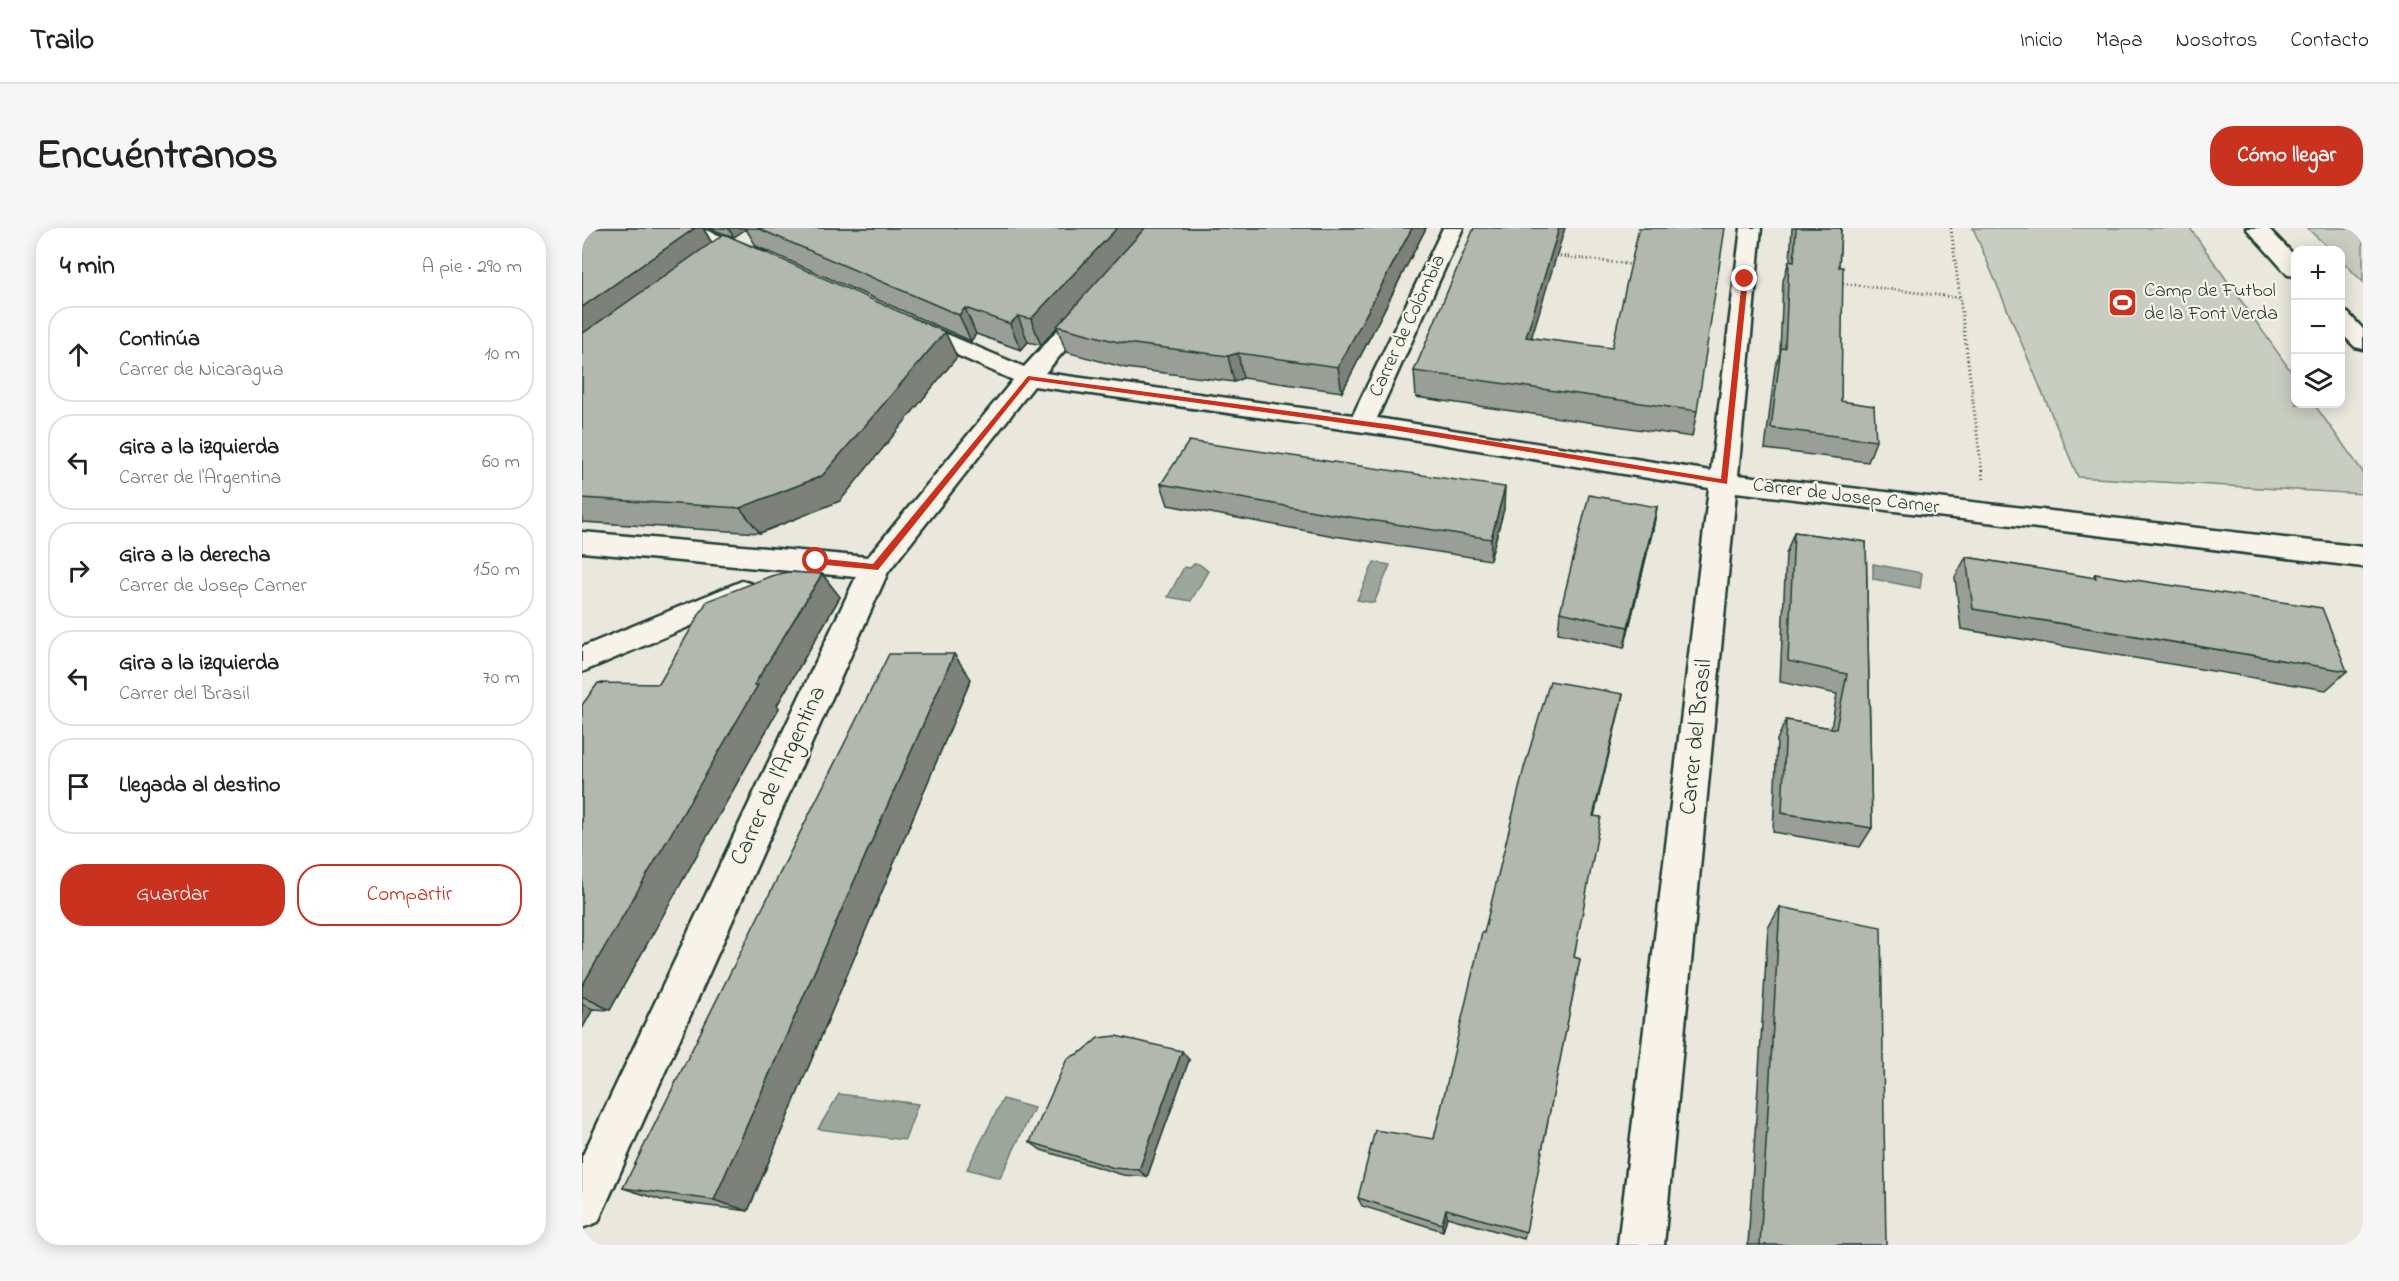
<!DOCTYPE html>
<html lang="es">
<meta charset="utf-8">
<style>
body{margin:0;font-family:"Indie Flower",sans-serif;background:#f6f6f6;color:#222}
.controls{position:absolute;right:18px;top:18px;display:grid;overflow:hidden;border-radius:12px;box-shadow:0 3px 15px #0003}
.controls button{width:54px;height:54px;display:grid;place-items:center;padding:0;border:0;border-bottom:2px solid #e0e0e0;background:#fff;color:#222;font:30px sans-serif}
.stop{position:absolute;width:18px;height:18px;margin:-14px;border:4px solid #c8321e;border-radius:50%;background:#fff}
.stop.end{background:#c8321e;border-color:#fff;box-shadow:0 2px 6px #0008}
.list{margin:0;padding:0;list-style:none}
h2{display:flex;justify-content:space-between;align-items:center;height:78px;margin:0;padding:0 24px;font-size:26px}
h2 small{font-size:20px;font-weight:400;color:#767676}
.list li{display:grid;grid-template-columns:39px 1fr auto;gap:18px;align-items:center;box-sizing:border-box;height:96px;margin:0 12px 12px;padding:0 12px;border:2px solid #e0e0e0;border-radius:24px}
.list b{display:block;font-size:22px;white-space:nowrap}
.list p{margin:0;font-size:20px;white-space:nowrap;color:#767676}
.list em{font-size:20px;font-style:normal;color:#767676}
.actions{display:flex;gap:12px;padding:18px 24px}
.actions a{flex:1;padding:14px 0;border:2px solid #c8321e;border-radius:24px;text-align:center;font-size:21px;color:#c8321e}
.actions .main{background:#c8321e;color:#fff}
.icon{flex:none;width:33px;height:33px;fill:none;stroke:currentColor;stroke-width:2;stroke-linecap:round;stroke-linejoin:round}
.map{position:relative;flex:none;width:1781px;height:1017px;overflow:hidden;border-radius:24px}
header{display:flex;align-items:center;gap:36px;box-sizing:border-box;height:84px;padding:0 30px;background:#fff;border-bottom:2px solid #e0e0e0}
header strong{font-size:28px}
nav{display:flex;gap:33px;margin-inline-start:auto;font-size:21px}
.intro{display:flex;align-items:center;justify-content:space-between;box-sizing:border-box;height:144px;padding:0 36px}
h1{margin:0;font-size:42px}
.button{padding:15px 27px;border-radius:24px;background:#c8321e;color:#fff;font-size:21px;font-weight:700}
main{display:flex;gap:36px;padding:0 36px}
aside{flex:1;background:#fff;border-radius:24px;box-shadow:0 3px 15px #0003}
.map>svg:first-child{display:block}
</style>
<header>
<strong>Trailo</strong>
<nav><a>Inicio</a><a>Mapa</a><a>Nosotros</a><a>Contacto</a></nav>
</header>
<div class="intro"><h1>Encuéntranos</h1><a class="button">Cómo llegar</a></div>
<main>
<aside>
<h2>4 min<small>A pie · 290 m</small></h2>
<ul class="list">
<li><svg class="icon" aria-label="ahead" viewBox="0 0 24 24"><path d="M12 20V5M6 11l6-6 6 6"/></svg><div><b>Continúa</b><p>Carrer de Nicaragua</p></div><em>10 m</em></li>
<li><svg class="icon" aria-label="left" viewBox="0 0 24 24"><path d="M17 20v-9H6M10 6l-5 5 5 5"/></svg><div><b>Gira a la izquierda</b><p>Carrer de l'Argentina</p></div><em>60 m</em></li>
<li><svg class="icon" aria-label="right" viewBox="0 0 24 24"><path d="M7 20v-9h11M14 6l5 5-5 5"/></svg><div><b>Gira a la derecha</b><p>Carrer de Josep Carner</p></div><em>150 m</em></li>
<li><svg class="icon" aria-label="left" viewBox="0 0 24 24"><path d="M17 20v-9H6M10 6l-5 5 5 5"/></svg><div><b>Gira a la izquierda</b><p>Carrer del Brasil</p></div><em>70 m</em></li>
<li><svg class="icon" aria-label="arrive" viewBox="0 0 24 24"><path d="M6 21V4h12l-3 4 3 4H6"/></svg><div><b>Llegada al destino</b></div></li>
</ul>
<div class="actions"><a class="main">Guardar</a><a>Compartir</a></div>
</aside>
<div class="map">
<svg width="1781" height="1017" viewBox="0 0 1781 1017">
<rect width="100%" height="100%" fill="#eae8dd"/>
<filter id="ink" filterUnits="userSpaceOnUse"><feTurbulence type="fractalNoise" baseFrequency=".0167" numOctaves="2"/><feDisplacementMap in="SourceGraphic" scale="12" xChannelSelector="R" yChannelSelector="G"/><feConvolveMatrix kernelMatrix="1 2 1 2 8 2 1 2 1" color-interpolation-filters="sRGB"/></filter>
<g filter="url(#ink)">
<!-- green -->
<g fill="#c8ccc1" stroke="#74847a" stroke-width="1.5">
<polygon points="1391,0 1608,0 1713,149 1714,176 1732,176 1781,244 1781,266 1496,249"/>
<polygon points="1725,0 1781,0 1781,54 1759,32 1758,22 1749,22"/>
</g>
<!-- water -->
<g fill="#9ca69c" stroke="#6a7c72" stroke-width="1.5">
<polygon points="792,334 808,337 792,375 775,372"/>
<polygon points="612,336 617,336 626,343 609,373 586,369 602,339 608,340"/>
<polygon points="1291,336 1340,345 1338,360 1291,351"/>
<polygon points="257,866 336,876 323,912 236,901"/>
<polygon points="421,871 452,880 418,950 385,941"/>
</g>
<g fill="none" stroke-linecap="round" stroke-linejoin="round">
<defs>
<g id="minor">
<polygon points="89,0 118,0 184,25 187,30 184,35 176,36 168,35 92,4"/>
<polygon points="861,0 881,0 795,190 1129,243 1159,0 1179,0 1156,247 1781,319 1781,339 1154,264 1082,1017 1036,1017 1127,260 811,208 452,158 306,344 16,994 0,1000 0,929 274,349 0,324 0,304 286,329 431,152 319,102 315,97 319,92 327,90 442,139 502,73 510,71 518,73 521,78 463,145 771,187"/>
<polygon points="1664,0 1686,0 1714,29 1714,48 1706,47"/>
<polygon points="1758,83 1766,85 1781,101 1781,121 1773,119 1758,104"/>
<polygon points="160,353 170,356 175,364 170,372 0,444 0,419"/>
</g>
</defs>
<!-- minor casing -->
<use href="#minor" stroke="#1f3d34" stroke-width="5"/>
<!-- path -->
<g stroke="#1f3d34" stroke-width="3" stroke-dasharray="1 3" stroke-linecap="butt">
<polyline points="1369,0 1401,252"/>
<polyline points="970,27 1052,37"/>
<polyline points="1257,55 1379,70"/>
</g>
<!-- minor -->
<use href="#minor" fill="#f7f3e8" fill-rule="evenodd"/>
</g>
<!-- wall -->
<g fill="#999e96" stroke="#1f3d34" stroke-width="1.5">
<polygon points="0,0 121,0 130,15 363,104 375,129 258,273 178,305 0,294"/>
<polygon points="126,0 844,0 760,164 661,150 652,154 544,140 484,124 475,99 459,117 446,114 439,122 394,106 389,113 174,18 164,1 152,9"/>
<polygon points="1210,0 1259,0 1257,39 1259,173 1294,213 1286,234 1183,221 1193,140 1198,125 1201,53 1207,33 1208,33"/>
<polygon points="950,109 1115,183 1110,209 834,169 832,143"/>
<polygon points="579,256 922,281 908,332 752,308 586,277"/>
<polygon points="1075,279 1071,301 1042,420 976,405 978,384"/>
<polygon points="1212,304 1284,314 1290,600 1278,619 1191,604 1195,512 1204,492 1249,500 1255,466 1198,454 1204,326"/>
<polygon points="1384,329 1510,350 1513,346 1765,443 1744,462 1379,401 1373,349"/>
<polygon points="240,346 258,369 195,477 197,480 28,782 11,781 0,801 0,477 77,456"/>
<polygon points="389,451 166,983 79,972 41,960"/>
<polygon points="1041,466 1012,588 992,729 998,731 942,1011 865,989 861,1003 780,978 776,970 852,911 902,705"/>
<polygon points="1198,679 1304,1017 1166,1017 1186,700"/>
<polygon points="607,832 565,949 541,947 459,922 448,914"/>
</g>
<!-- shaded-wall -->
<g fill="#7d817a" stroke="#1f3d34" stroke-width="1.5">
<polygon points="113,0 121,0 134,22 0,119 0,79"/>
<polygon points="146,0 163,0 164,1 152,9"/>
<polygon points="535,0 565,0 459,117 449,91"/>
<polygon points="830,0 844,0 760,164 756,139"/>
<polygon points="977,0 983,0 942,134 944,109"/>
<polygon points="383,80 394,106 389,113 377,87"/>
<polygon points="436,88 446,114 439,122 428,96"/>
<polygon points="363,104 375,129 258,273 178,305 158,280"/>
<polygon points="656,125 661,150 652,154 646,128"/>
<polygon points="923,259 922,281 908,332 909,311"/>
<polygon points="1075,279 1071,301 1042,420 1046,399"/>
<polygon points="240,346 258,369 195,477 197,480 28,782 0,768 0,758 172,457"/>
<polygon points="372,426 389,451 166,983 132,972"/>
<polygon points="1041,466 1037,484 1008,604 1011,588"/>
<polygon points="0,776 11,781 0,801"/>
<polygon points="600,823 607,832 565,949 557,942"/>
<polygon points="864,981 865,989 861,1003 860,996"/>
</g>
<!-- building -->
<g fill="#b2b8ae" stroke="#1f3d34" stroke-width="1.5">
<polygon points="0,0 113,0 0,79"/>
<polygon points="175,0 535,0 449,91 436,88 428,96 383,80 377,87"/>
<polygon points="563,0 830,0 756,139 656,125 646,128 536,114 475,98"/>
<polygon points="892,0 977,0 944,109 1030,120 1057,0 1143,0 1115,183 832,143"/>
<polygon points="1214,0 1259,0 1257,39 1261,39 1259,173 1292,178 1294,213 1189,200 1199,120 1203,120 1207,33 1212,34"/>
<polygon points="142,6 363,104 240,248 158,280 0,270 0,106"/>
<polygon points="607,213 923,259 909,311 749,286 579,256"/>
<polygon points="1007,267 1075,279 1046,399 978,384"/>
<polygon points="1212,304 1284,314 1290,600 1200,585 1204,492 1254,501 1265,446 1206,433"/>
<polygon points="1384,329 1514,350 1513,346 1740,380 1765,443 1391,381"/>
<polygon points="206,344 240,346 172,457 176,457 0,758 0,477 16,455 77,456 125,373 189,348"/>
<polygon points="307,426 372,426 132,972 41,960"/>
<polygon points="968,453 1041,466 1011,588 1019,589 992,729 998,731 944,1004 864,981 860,996 776,970 793,902 852,911 900,704 902,705 942,540"/>
<polygon points="1198,679 1299,699 1304,1017 1178,1017"/>
<polygon points="534,808 600,823 557,942 532,940 448,914 485,831 501,823 516,810"/>
</g>
</g>
<!-- route -->
<polygon fill="#c8321e" points="1163,49 1166,51 1145,256 811,202 448,152 296,342 234,336 229,333 234,330 291,336 446,148 811,197 1139,251 1160,51"/>
<!-- icons -->
<defs>
<symbol id="stadium-square" viewBox="-11 -11 22 22"><rect x="-9" y="-9" width="18" height="18" rx="4" fill="#c8321e" stroke="#f7f3e8"/><path d="M0-5a6.5 5 0 1 0 0 10a6.5 5 0 1 0 0-10ZM-3.5-1.8h7v3.6h-7Z" fill="#fff"/></symbol>
</defs>
<g fill-rule="evenodd">
<use href="#stadium-square" x="1524" y="58" width="33" height="33"/>
</g>
<g text-anchor="middle" dominant-baseline="central" stroke-width="4.5" stroke-linejoin="round" paint-order="stroke">
<!-- far-poi labels -->
<g font-size="20" fill="#1f3d34" stroke="#f7f3e8" text-anchor="start">
<text x="1562" y="63">Camp de Futbol<tspan x="1562" dy="23">de la Font Verda</tspan></text>
</g>
<!-- far-street labels -->
<g font-size="20" fill="#1f3d34" stroke="#f7f3e8">
<text transform="translate(826 98) rotate(-65)">Carrer de Colòmbia</text>
<text transform="translate(1264 269) rotate(7)">Carrer de Josep Carner</text>
</g>
<!-- street labels -->
<g font-size="24" fill="#1f3d34" stroke="#f7f3e8">
<text transform="translate(1115 509) rotate(-84)">Carrer del Brasil</text>
<text transform="translate(197 548) rotate(-65)">Carrer de l'Argentina</text>
</g>
</g>
</svg>
<div class="controls">
<button>+</button>
<button>−</button>
<button><svg class="icon" aria-label="layers" viewBox="0 0 24 24"><path d="M12 4l9 5-9 5-9-5zM3 14l9 5 9-5"/></svg></button>
</div>
<div class="stop" style="left:234px;top:333px"></div>
<div class="stop end" style="left:1163px;top:51px"></div>
</div>
</main>
